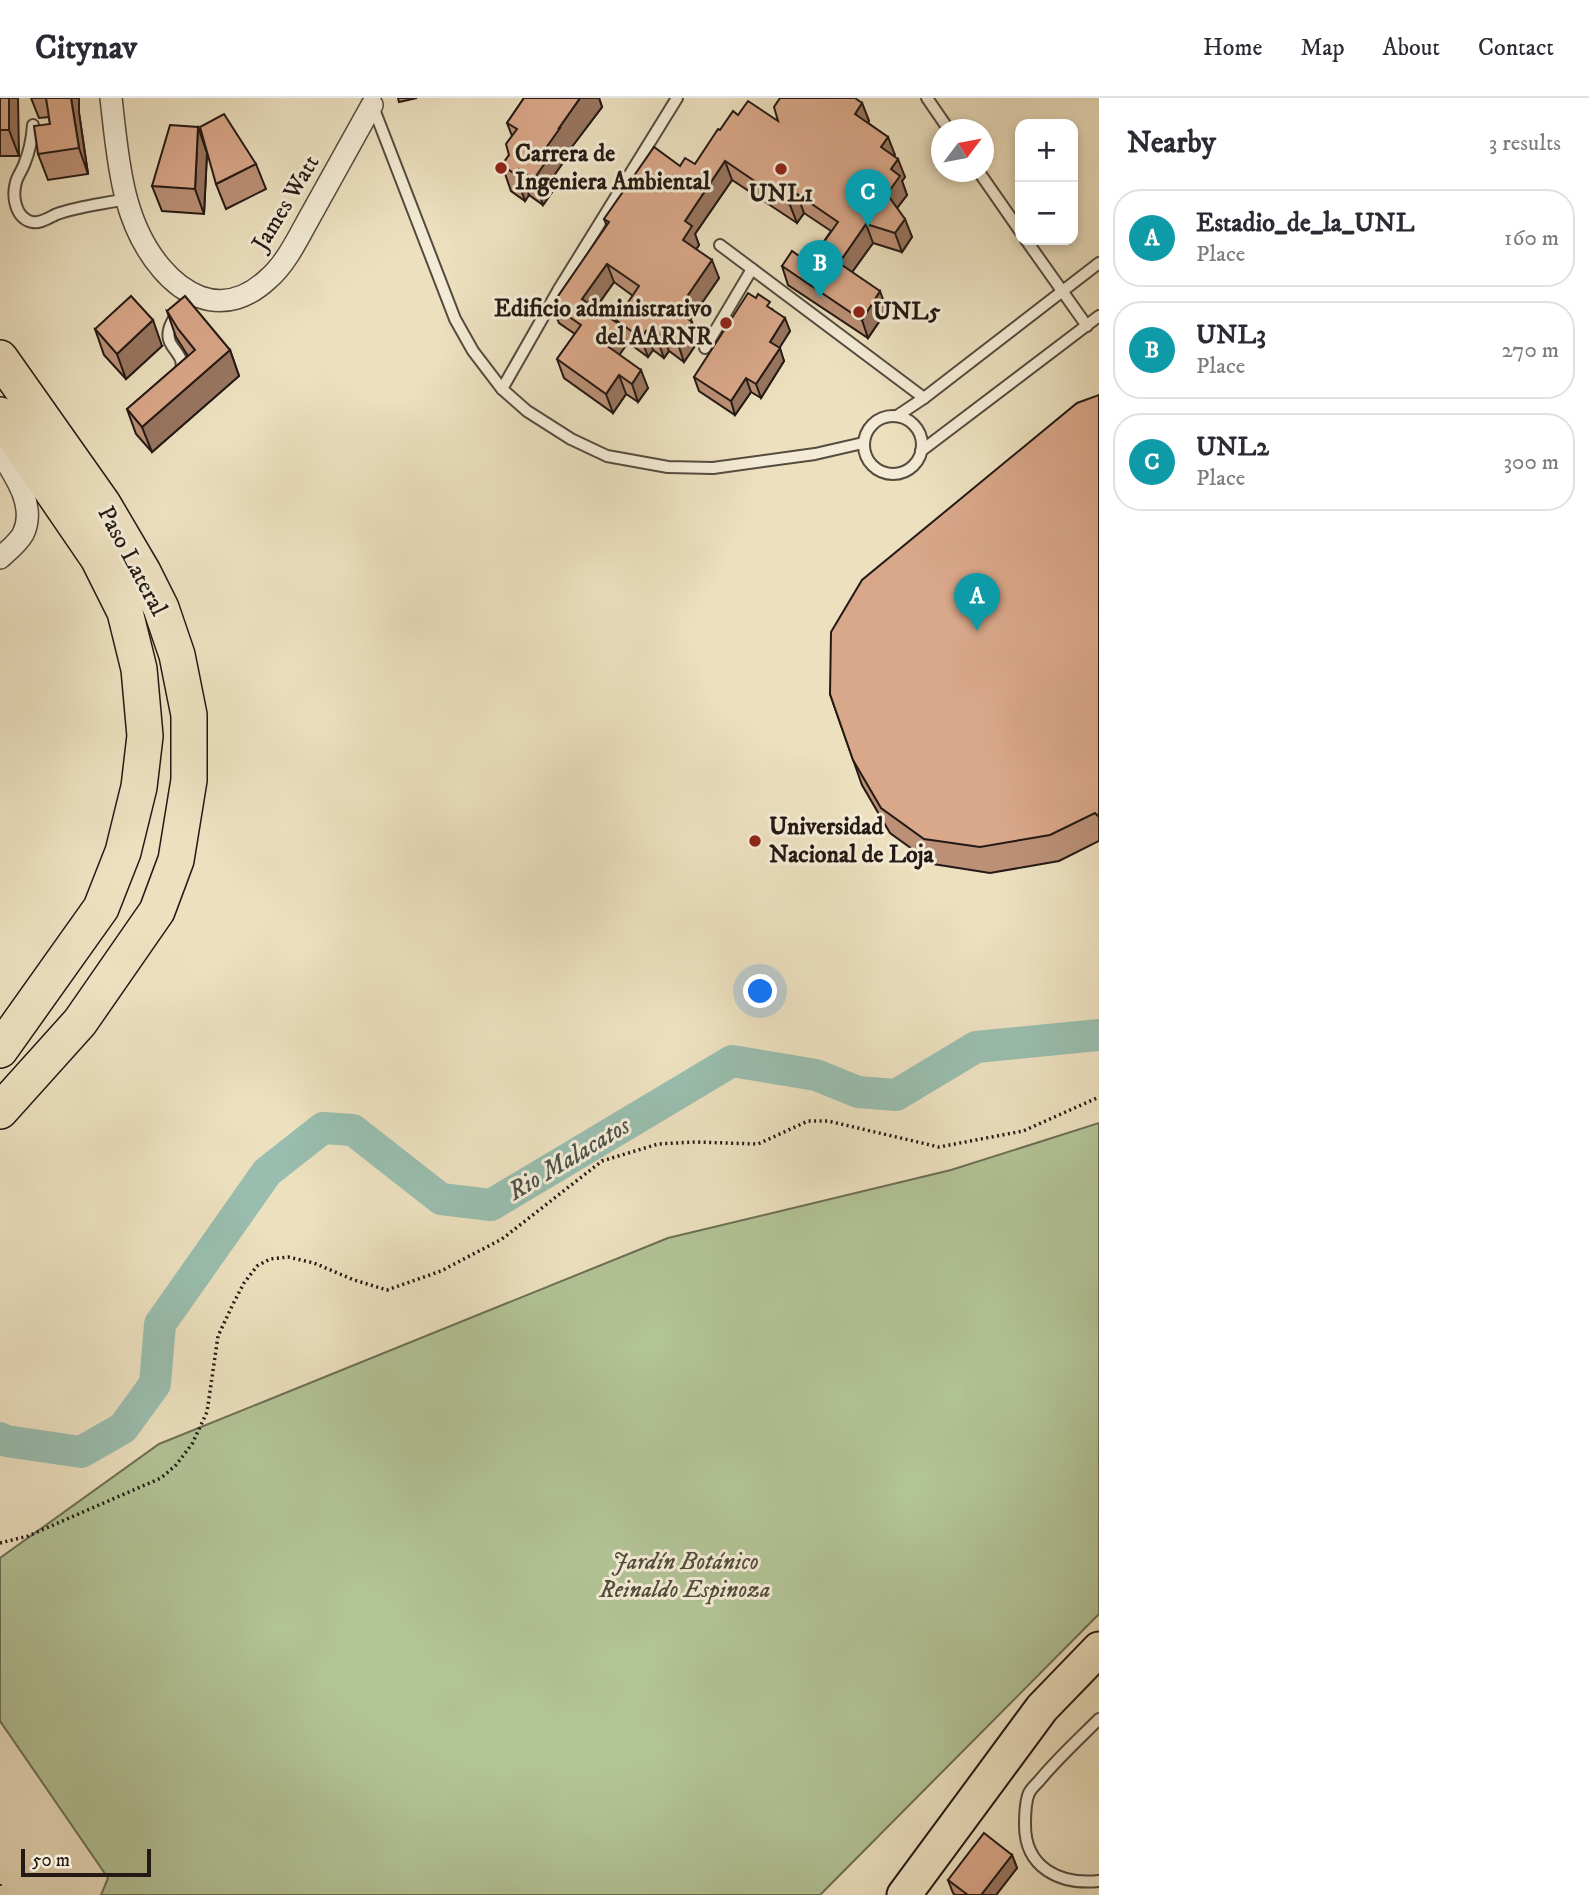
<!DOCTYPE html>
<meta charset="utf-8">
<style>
body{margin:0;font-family:"IM FELL DW Pica",serif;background:#f2f2f3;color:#2b2b33}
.controls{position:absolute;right:21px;top:21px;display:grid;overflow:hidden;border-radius:14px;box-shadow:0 4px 10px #0003}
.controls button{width:63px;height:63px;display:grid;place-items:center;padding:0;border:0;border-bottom:2px solid #e1e1e2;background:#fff;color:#2b2b33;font:35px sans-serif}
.compass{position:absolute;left:931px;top:21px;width:63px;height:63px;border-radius:50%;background:#fff;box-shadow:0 4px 10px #0003;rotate:58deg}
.scale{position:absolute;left:21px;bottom:18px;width:130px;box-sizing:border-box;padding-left:7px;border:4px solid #241914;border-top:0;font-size:19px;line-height:24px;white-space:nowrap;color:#241914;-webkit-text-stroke:5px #f3ebd5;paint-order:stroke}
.you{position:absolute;left:761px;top:894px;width:24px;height:24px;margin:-18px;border:5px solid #fff;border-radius:50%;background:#1a73e8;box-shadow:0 0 0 10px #1a73e833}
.badge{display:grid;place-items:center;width:46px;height:46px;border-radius:50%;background:#111827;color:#fff;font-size:23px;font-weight:700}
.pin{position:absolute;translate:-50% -58px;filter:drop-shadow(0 2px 4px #0008)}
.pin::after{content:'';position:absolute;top:37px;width:24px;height:21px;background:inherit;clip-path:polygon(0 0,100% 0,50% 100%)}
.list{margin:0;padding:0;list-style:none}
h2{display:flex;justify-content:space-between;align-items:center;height:91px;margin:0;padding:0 28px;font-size:30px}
h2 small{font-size:23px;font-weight:400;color:#7c7c81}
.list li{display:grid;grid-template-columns:46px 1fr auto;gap:21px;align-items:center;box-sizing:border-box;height:98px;margin:0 14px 14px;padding:0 14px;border:2px solid #e1e1e2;border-radius:28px}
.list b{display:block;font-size:26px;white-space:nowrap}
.list p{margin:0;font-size:23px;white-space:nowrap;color:#7c7c81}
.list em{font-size:23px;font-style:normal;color:#7c7c81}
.map{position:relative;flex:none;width:1099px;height:1797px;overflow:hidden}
header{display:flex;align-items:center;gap:42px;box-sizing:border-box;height:98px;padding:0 35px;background:#fff;border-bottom:2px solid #e1e1e2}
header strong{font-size:33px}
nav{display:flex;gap:38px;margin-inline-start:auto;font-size:24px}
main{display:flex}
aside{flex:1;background:#fff}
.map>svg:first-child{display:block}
</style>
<header>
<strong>Citynav</strong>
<nav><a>Home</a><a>Map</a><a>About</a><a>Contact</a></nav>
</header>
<main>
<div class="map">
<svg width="1099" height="1797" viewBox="0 0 1099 1797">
<rect width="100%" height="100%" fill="#ece0bf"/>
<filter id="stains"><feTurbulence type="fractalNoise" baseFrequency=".00286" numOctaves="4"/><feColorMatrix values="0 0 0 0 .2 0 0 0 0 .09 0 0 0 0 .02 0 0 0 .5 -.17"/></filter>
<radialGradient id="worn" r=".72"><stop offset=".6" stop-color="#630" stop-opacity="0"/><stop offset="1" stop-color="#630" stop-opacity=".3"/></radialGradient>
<!-- garden -->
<polygon fill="#b2c396" stroke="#6b6e55" stroke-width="2" points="1099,1025 1099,1516 820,1797 101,1797 108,1780 0,1623 0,1460 159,1346 668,1140 951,1072"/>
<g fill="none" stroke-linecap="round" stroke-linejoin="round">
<!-- river -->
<polyline stroke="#99bdae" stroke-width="32" points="0,1340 6,1343 81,1354 123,1330 155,1286 160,1226 267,1074 323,1030 353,1032 441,1101 491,1107 732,963 816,977 858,994 896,997 976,949 1099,937"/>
<defs>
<g id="service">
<polyline points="927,0 949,32"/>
<polyline points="372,6 455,221 473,253 502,291 527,313 571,341 607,358 668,369 713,370 815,356 863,345"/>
<path d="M33 27C32 40 30 52 25 64 23 71 18 77 16 84 12 98 15 120 32 124 40 126 50 119 57 116 79 108 103 106 126 101"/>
<polyline points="979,74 1020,133"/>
<polyline points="1026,142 1087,228"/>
<polyline points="720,147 924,300"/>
<path d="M177 215C174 221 170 226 169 232 164 251 190 256 179 276"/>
<polyline points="705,250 752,171"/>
<polyline points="502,291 559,191 677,0"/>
<polyline points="897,318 924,300 1099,165"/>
<circle cx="893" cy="347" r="29"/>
<polyline points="921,353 1099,218"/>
<path d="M1099 1621C1079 1641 1057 1661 1039 1683 1036 1686 1031 1691 1029 1695 1025 1704 1025 1717 1025 1727 1025 1770 1060 1787 1099 1783"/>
</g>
<g id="minor">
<path d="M111 0C118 60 121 124 162 171 173 184 184 193 200 199 225 208 249 199 268 181 287 165 300 136 312 115 332 79 352 43 372 7"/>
<path d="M0 354C14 376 37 408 23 436 18 445 8 453 0 460"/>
</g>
<polyline id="primary" points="904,1797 1042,1610 1099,1551"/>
<g id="trunk">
<polyline points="0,260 103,406 143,474 161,510 177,557 189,617 189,682 176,762 157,813 80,924 0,1013"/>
<polyline points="0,317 98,460 125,514 139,571 145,638 139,689 123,754 101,810 0,952"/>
</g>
</defs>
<!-- service casing -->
<use href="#service" stroke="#564b3f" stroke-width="14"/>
<!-- minor casing -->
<use href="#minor" stroke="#564b3f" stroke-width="24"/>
<!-- primary casing -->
<use href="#primary" stroke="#241914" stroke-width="37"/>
<!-- trunk casing -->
<use href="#trunk" stroke="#241914" stroke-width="38"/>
<!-- path -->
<g stroke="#241914" stroke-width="3.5" stroke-dasharray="2 3.5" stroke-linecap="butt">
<polyline points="0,1445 28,1438 161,1380 176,1367 192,1346 207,1314 218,1238 232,1208 244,1185 257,1168 270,1161 288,1159 314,1165 354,1182 387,1192 441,1173 502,1141 602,1063 658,1046 695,1044 758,1046 808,1023 828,1023 939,1049 1023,1033 1099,999"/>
<polyline points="0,1786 0,1790"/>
</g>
<!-- service -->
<use href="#service" stroke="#f3ebd5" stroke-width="10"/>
<!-- minor -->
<use href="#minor" stroke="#f3ebd5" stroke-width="21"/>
<!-- primary -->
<use href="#primary" stroke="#ece0bf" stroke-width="33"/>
<!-- trunk -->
<use href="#trunk" stroke="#ece0bf" stroke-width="35"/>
</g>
<!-- wall -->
<g fill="#bb9076" stroke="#241914" stroke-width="2" fill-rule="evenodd">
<polygon points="0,0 19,58 0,58"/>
<polygon points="31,0 79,0 79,15 88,76 48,82 38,56 50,26 49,19 39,20"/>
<polygon points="398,0 417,0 399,4"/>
<polygon points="524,0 599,0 602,9 568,54 569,56 553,79 557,87 543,107 529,97 525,103 511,93 502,67 509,57 512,38 507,25"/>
<path d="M862 5 869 23 868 25 888 39 894 58 905 79 902 83 907 97 897 110 912 139 902 154 873 145 852 174 887 212 868 240 788 187 782 168 809 165 831 133 804 115 797 125 732 82 695 136 699 147 696 151 719 180 690 222 699 242 684 264 669 253 664 260 653 252 648 259 626 243 627 246 619 256 648 290 638 304 626 296 613 315 564 280 557 261 575 236 559 225 552 207 607 128 604 121 680 68 695 66 720 32 738 17 778 23ZM614 184 633 198 616 222 617 225 596 210Z"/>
<polygon points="198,29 207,55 204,116 162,113 152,88"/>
<polygon points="256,66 266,91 226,111 216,86"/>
<polygon points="772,211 790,233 779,250 784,263 761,300 751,294 735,317 699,293 694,279"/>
<polygon points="167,213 230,252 239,278 152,354 136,336 127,311 188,258 176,239"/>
<polygon points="95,231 162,248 126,281 104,257"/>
<polygon points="1099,297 1099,743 1059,763 990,775 933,766 890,735 862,687 830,596"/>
<polygon points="1012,1757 1017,1770 996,1797 955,1797 953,1795 948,1782"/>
</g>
<!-- shaded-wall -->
<g fill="#987560" stroke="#241914" stroke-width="2">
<polygon points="9,0 18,0 19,58 9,32"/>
<polygon points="71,0 79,0 79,15 88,76 79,50"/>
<polygon points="580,0 599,0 602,9 568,54 569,56 553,79 557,87 543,107 534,81 541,57 559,30"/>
<polygon points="862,5 869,23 861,34 855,16"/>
<polygon points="198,29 207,55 204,116 195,91"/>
<polygon points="888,39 895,57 888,68 881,49"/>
<polygon points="898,61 905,79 902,83 907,97 894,114 887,96 891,71"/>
<polygon points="725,63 732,82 695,136 699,147 690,160 683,142 685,123"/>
<polygon points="519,71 529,97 525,103 516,77"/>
<polygon points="797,96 804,115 797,125 790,107"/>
<polygon points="905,121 912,139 902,154 895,135"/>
<polygon points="866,126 873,145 845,184 839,165"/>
<polygon points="712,162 719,180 684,231 677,213"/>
<polygon points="607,166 614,184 589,219 582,201"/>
<polygon points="880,193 887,212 868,240 862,222"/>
<polygon points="785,220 790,233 775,257 770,244"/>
<polygon points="153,222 162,248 126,281 117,256"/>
<polygon points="692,224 699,242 684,264 678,246"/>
<polygon points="620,227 627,246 613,266 606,247"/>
<polygon points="646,233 653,252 648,259 641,240"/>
<polygon points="662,234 669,253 664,260 657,241"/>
<polygon points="780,250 784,263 761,300 756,286"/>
<polygon points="230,252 239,278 152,354 142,329"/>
<polygon points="641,272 648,290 638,304 632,286"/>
<polygon points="619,277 626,296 613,315 606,296"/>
<polygon points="746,280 751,294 735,317 731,303"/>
<polygon points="1012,1757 1017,1770 996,1797 981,1797"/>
</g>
<!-- building -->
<g fill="#d9a789" stroke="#241914" stroke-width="2">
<rect x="0" y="0" width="9" height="32"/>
<polygon points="46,0 71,0 79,50 38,56 34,28 50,26"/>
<polygon points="524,0 580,0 559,30 560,30 541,57 547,62 534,81 519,71 516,77 502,67 509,57 506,46 517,31 507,25"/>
<polygon points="780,0 855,0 862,5 855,16 888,39 881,49 898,61 891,71 900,78 887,96 905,121 895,135 866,126 839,165 880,193 862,222 782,168 792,153 809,165 838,124 797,96 790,107 725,63 685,123 692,128 683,142 712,162 677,213 692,224 678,246 662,234 657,241 646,233 641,240 616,222 639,188 607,166 582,201 620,227 606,247 641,272 632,286 619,277 606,296 557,261 581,227 552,207 609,124 604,121 654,49 680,68 685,60 695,66 718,31 720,32 733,13 738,17 748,3 778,23 774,9"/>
<polygon points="224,16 256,66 216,86 200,29"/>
<polygon points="170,27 198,29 195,91 152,88"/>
<polygon points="748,195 756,200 758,196 770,204 767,208 785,220 770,244 780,250 756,286 746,280 731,303 694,279"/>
<polygon points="131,198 153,222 117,256 95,231"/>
<polygon points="185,198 230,252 142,329 127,311 195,252 178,231 167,213"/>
<polygon points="1099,297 1099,719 1095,715 1050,737 980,749 924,741 881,710 853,662 830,596 831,534 862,482 1077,305"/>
<polygon points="984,1735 1012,1757 981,1797 968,1797 948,1782"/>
</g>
<!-- markers -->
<g fill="#8f2418" stroke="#f3ebd5" stroke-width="2.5">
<circle cx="501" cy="70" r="7"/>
<circle cx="781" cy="71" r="7"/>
<circle cx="859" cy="214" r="7"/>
<circle cx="726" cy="225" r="7"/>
<circle cx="755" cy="743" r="7"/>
</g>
<g text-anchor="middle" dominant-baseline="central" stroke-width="6" stroke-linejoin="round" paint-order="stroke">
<!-- poi labels -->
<g font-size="24" font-weight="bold" fill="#241914" stroke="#f3ebd5" text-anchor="start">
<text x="515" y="56">Carrera de<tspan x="515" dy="28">Ingeniera Ambiental</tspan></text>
<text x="781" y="96" text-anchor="middle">UNL1</text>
<text x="712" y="211" text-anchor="end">Edificio administrativo<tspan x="712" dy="28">del AARNR</tspan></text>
<text x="873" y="214">UNL5</text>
<text x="769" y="729">Universidad<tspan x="769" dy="28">Nacional de Loja</tspan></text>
</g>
<!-- street labels -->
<g font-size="24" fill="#241914" stroke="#f3ebd5">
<text transform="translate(286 105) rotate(-59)">James Watt</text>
<text transform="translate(132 463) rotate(62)">Paso Lateral</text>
</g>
<!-- park labels -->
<g font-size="24" font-style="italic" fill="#4f4c3b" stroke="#f3ebd5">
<text x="685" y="1464">Jardín Botánico<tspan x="685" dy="28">Reinaldo Espinoza</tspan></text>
</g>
<!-- water labels -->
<g font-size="26" font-style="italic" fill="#4d524a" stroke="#f3ebd5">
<text transform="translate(569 1061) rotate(-31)">Rio Malacatos</text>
</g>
</g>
<rect width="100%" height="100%" filter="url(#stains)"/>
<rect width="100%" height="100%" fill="url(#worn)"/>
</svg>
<div class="controls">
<button>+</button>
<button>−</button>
</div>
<svg class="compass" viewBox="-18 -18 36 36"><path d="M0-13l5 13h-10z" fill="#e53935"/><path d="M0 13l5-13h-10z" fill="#7c7c81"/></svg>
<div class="scale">50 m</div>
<div class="you"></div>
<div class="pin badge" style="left:977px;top:533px;background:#0f9aa8">A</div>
<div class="pin badge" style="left:820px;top:200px;background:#0f9aa8">B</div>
<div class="pin badge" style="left:868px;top:129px;background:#0f9aa8">C</div>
</div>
<aside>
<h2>Nearby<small>3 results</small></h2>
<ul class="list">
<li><span class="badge" style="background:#0f9aa8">A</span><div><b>Estadio_de_la_UNL</b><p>Place</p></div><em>160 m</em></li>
<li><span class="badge" style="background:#0f9aa8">B</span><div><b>UNL3</b><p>Place</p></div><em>270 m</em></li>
<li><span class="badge" style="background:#0f9aa8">C</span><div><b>UNL2</b><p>Place</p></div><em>300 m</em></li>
</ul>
</aside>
</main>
